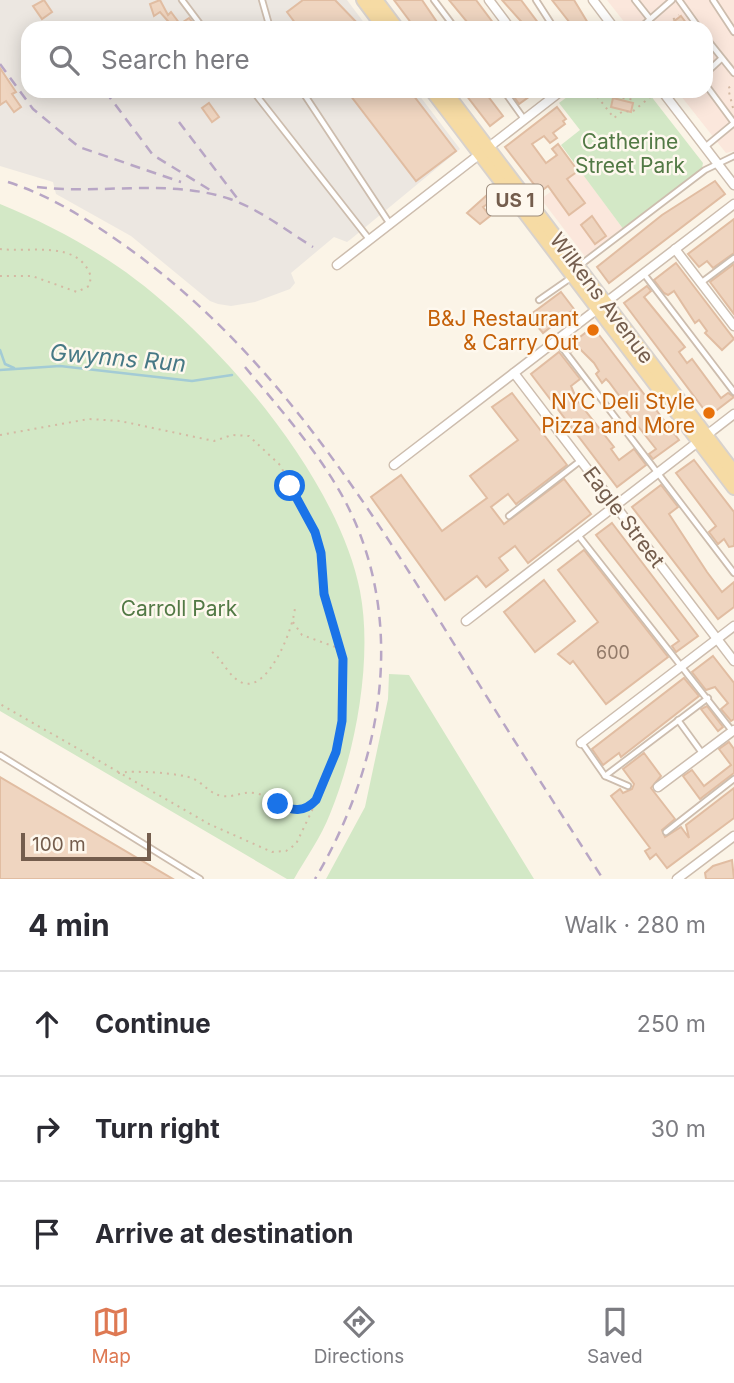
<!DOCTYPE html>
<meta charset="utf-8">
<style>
body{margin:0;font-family:Inter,sans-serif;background:#f7f7f7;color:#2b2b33}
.scale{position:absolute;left:21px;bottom:18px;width:130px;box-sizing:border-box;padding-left:7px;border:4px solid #745d4d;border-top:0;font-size:19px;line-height:24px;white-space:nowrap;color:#745d4d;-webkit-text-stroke:5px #fef8ee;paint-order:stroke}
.stop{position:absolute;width:21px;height:21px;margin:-16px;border:5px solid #1a73e8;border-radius:50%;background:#fff}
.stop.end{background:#1a73e8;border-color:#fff;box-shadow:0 2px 7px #0008}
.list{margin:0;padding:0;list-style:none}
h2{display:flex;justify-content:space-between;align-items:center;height:91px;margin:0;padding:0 28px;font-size:30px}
h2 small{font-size:23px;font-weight:400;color:#7c7c81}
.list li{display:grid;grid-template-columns:46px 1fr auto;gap:21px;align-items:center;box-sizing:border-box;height:105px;padding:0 28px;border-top:2px solid #e1e1e2}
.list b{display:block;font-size:26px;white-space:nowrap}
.list em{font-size:23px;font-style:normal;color:#7c7c81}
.icon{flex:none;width:38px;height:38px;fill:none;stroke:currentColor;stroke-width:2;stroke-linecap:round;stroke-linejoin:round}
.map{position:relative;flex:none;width:734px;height:879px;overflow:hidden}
.search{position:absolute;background:#fff;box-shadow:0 4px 18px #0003;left:21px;right:21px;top:21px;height:77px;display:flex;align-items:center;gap:18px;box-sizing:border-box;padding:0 24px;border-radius:21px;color:#7c7c81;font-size:26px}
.sheet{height:406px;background:#fff}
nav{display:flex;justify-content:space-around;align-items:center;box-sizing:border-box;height:98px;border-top:2px solid #e1e1e2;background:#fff;font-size:19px;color:#7c7c81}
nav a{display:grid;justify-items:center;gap:4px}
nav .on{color:#de7953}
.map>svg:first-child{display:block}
</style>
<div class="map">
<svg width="734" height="879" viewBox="0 0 734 879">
<rect width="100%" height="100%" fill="#fbf4e7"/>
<!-- commercial -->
<g fill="#fbe7dc">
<polygon points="607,0 734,0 734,151 726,153 677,91 706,91 706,28 629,28"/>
<polygon points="580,170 624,230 587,259 541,199"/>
</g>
<!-- industrial -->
<polygon fill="#ece7e1" points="0,0 347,0 368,28 28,28 28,91 416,91 460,149 351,239 347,242 334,237 291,273 295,283 290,289 255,302 231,306 218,304 210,301 131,236 56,194 53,182 0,166"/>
<!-- green -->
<g fill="#d3e8c6">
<polygon points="575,91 647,91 703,163 702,168 624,230 561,145 580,130 559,103"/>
<path d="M0 204C37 219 74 238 108 260 207 324 337 473 360 591 373 658 356 751 330 814 321 837 306 858 294 879H287L0 711Z"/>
<polygon points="389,674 409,675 534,879 326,879 365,807 388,699"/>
</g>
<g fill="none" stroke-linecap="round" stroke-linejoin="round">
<!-- stream -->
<g stroke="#a3cbd5" stroke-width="2.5">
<polyline points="0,350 5,364 14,368"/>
<polyline points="0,370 60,366 192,381 232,375"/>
</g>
</g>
<!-- building -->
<g fill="#efd5c0" stroke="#e1bda2" stroke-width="2">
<polygon points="44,0 52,12 42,19 33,6"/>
<polygon points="160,0 168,15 171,12 180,24 189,18 197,28 174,28 160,12 154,16 150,4"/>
<polygon points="303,0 335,0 362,28 299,28 287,12"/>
<polygon points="394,0 422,0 441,28 415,28"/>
<polygon points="449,0 476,0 497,28 472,28"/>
<polygon points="502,0 521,0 542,28 527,28"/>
<polygon points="552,0 574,0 591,28 563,28 570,23"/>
<polygon points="681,16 690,28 665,28"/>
<polygon points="0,68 16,92 12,94 21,107 14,112 6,101 0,105"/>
<polygon points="347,91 410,91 456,151 416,181"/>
<polygon points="463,91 484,91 503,116 490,126"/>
<polygon points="510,91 537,91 519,104"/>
<polygon points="613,98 633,103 631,112 611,107"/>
<polygon points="209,103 219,117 212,122 202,108"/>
<polygon points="557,107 566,119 563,121 565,124 553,133 557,138 550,143 544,136 532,144 546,163 557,155 552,149 558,144 578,171 567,179 585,203 569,215 548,186 540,192 505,147"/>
<polygon points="715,181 725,194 609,283 597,267 662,215"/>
<polygon points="487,195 492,201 483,207 490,216 480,224 467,213"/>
<polygon points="592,216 606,236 595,244 581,225"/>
<polygon points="734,219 734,253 713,268 707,261 699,267 688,254"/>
<polygon points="676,263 734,339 722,350 705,333 707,331 699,320 695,323 674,291 668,295 664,293 654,280"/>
<polygon points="734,264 734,314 710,282"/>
<polygon points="647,286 651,291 644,297 685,347 679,352 687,363 692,359 721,398 728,393 734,397 709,416 624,303"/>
<polygon points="561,292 574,309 543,333 534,322 531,324 526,318"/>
<polygon points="593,327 679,440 653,459 649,454 656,449 626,411 629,409 609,382 606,379 602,383 596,374 599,371 594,363 578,347 571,352 567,347"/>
<polygon points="559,352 580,379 571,386 577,400 614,447 611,449 619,460 634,449 646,465 617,487 531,374"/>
<polygon points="512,393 567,465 516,504 508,494 491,507 504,524 564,479 591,514 528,563 515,546 499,558 508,570 486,587 477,576 445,600 371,497 401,475 442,531 487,498 470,476 518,440 492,407"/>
<polygon points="694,460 734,512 734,546 729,547 724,539 718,544 709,532 716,526 676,473"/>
<polygon points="661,485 678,507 669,514 707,572 722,592 734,582 734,607 718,619 632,507"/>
<polygon points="612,523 698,636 676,652 672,646 679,641 596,535"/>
<polygon points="584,550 668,657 606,704 573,661 570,664 558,654 598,622 558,570"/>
<polygon points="544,580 575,621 535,652 504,612"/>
<polygon points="713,656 734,683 734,719 731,721 721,709 728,703 715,687 706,690 692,672"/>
<polygon points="684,678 699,696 621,757 619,753 603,765 592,749"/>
<polygon points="707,706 723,727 718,731 701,709"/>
<polygon points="729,742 734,749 734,773 700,799 683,776 692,770 704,786 731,765 719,749"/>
<polygon points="644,753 661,776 651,788 675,819 662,830 665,837 681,827 689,838 686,825 734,788 734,818 667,868 656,854 650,859 645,851 650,848 611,796 620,789 623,793 632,789 634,784 623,769"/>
<polygon points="0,777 173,879 0,879"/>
<polygon points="732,860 734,879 706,879 705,873 713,866"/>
</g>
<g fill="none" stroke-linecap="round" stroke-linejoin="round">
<defs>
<g id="service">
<polyline points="182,0 203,28"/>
<polyline points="262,0 270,28"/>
<polyline points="434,0 455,28"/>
<polyline points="536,0 554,28"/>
<polyline points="635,0 650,19"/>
<polyline points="679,0 699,28"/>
<polyline points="713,0 734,32"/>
<polyline points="640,28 672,0"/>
<polyline points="706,38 734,73"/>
<polyline points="706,73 721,59"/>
<polyline points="253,91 369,239"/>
<polyline points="302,91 390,224"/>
<polyline points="504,91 524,119"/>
<polyline points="705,147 734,123 706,85"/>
<polyline points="579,266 705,170 734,156"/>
<polyline points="644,274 734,392"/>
<polyline points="702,282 734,258"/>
<polyline points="539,300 572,277"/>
<polyline points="557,341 734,573"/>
<polyline points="509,516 580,461"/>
<polyline points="578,535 733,732"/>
<polyline points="678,720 702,753"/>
<polyline points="582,743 605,776 628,786"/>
<polyline points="0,755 200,879"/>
<polyline points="605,776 708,698"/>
<polyline points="666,832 734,779"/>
</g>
<g id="minor">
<polyline points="489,0 510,28"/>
<polyline points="593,0 614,28"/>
<polyline points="662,91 734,185"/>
<polyline points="675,249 734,326"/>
<polyline points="337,265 561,91"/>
<polyline points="514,373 734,661"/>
<polyline points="394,465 734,204"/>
<polyline points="466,621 734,414"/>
<polyline points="581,743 734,626"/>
<polyline points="658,787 734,730"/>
<polyline points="677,879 734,836"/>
</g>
<g id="primary">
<polyline points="363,0 384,28"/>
<polyline points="376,0 397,28"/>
<polyline points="432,91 734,488"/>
<polyline points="445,91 734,472"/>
</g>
</defs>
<!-- service casing -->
<use href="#service" stroke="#cdbdae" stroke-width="8"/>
<!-- minor casing -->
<use href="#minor" stroke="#cdbdae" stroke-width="11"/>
<!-- primary casing -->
<use href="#primary" stroke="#d8d2cd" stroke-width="16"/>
<!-- path -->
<g stroke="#d4b9a3" stroke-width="2" stroke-dasharray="2 5" stroke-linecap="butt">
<polyline points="662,28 679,15"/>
<polyline points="593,91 614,118 623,111 632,112 654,94"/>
<polyline points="595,93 635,100"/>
<polyline points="733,108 728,88 734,85"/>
<path d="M0 249C29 253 79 239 91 277L89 286 77 292 32 276H0"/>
<polyline points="0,435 89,419 120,421 214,441 232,435 249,436 280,465 315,532 321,553 324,594 341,643 344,673 342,721 327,779 296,844 286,851 272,852 209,824 0,704"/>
<polyline points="293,622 302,635 341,649"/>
<path d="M212 652C224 661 229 678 243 683 269 692 295 625 295 606"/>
<path d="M118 773C132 770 182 773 194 779 204 784 210 794 222 796 233 798 243 791 254 793 276 796 286 816 310 806L318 794"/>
</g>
<!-- service -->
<use href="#service" stroke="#fff" stroke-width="4.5"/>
<!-- minor -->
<use href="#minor" stroke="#fff" stroke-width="8"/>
<!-- primary -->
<use href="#primary" stroke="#f6dba4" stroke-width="12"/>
<!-- rail -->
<g stroke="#b8a6c5" stroke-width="2.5" stroke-dasharray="10 7" stroke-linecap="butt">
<polyline points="0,64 33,109 79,147 181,182"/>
<polyline points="105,91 153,155 210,190"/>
<polyline points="179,122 240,202"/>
<path d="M8 182C51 196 87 219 124 245 275 352 368 505 464 660 509 733 556 806 603 879"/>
<path d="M37 187C100 195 167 178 230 199 259 209 287 231 313 247"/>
<path d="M245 367C280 409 318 451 344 499 409 621 382 766 315 879"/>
</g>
</g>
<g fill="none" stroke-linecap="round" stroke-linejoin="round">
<!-- route -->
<path stroke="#1a73e8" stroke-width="9" d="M278 804C292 811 304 813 316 800L336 752 342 721 343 659 324 594 321 553 315 532 290 486"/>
</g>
<!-- markers -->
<g fill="#e8710a" stroke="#fef8ee" stroke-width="2.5">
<circle cx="593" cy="330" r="7"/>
<circle cx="709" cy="413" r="7"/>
</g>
<g text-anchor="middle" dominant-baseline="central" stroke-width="5" stroke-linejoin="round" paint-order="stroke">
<!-- number labels -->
<g font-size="18" fill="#937b6a">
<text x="613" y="652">600</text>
</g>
<!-- shield labels -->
<rect fill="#fef8ee" stroke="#9d8c7d" stroke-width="2" x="487" y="184.5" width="56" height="31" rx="5"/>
<g font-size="19" font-weight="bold" fill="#745d4d">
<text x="515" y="200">US 1</text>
</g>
<!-- park labels -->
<g font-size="21" fill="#527945" stroke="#fef8ee">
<text x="630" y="141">Catherine<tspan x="630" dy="24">Street Park</tspan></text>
<text x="179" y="608">Carroll Park</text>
</g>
<!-- street labels -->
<g font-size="21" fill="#745d4d" stroke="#fef8ee">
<text transform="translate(602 298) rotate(53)">Wilkens Avenue</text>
<text transform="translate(624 517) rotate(53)">Eagle Street</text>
</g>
<!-- food labels -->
<g font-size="21" fill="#c56008" stroke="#fef8ee" text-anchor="end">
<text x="579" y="318">B&amp;J Restaurant<tspan x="579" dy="24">&amp; Carry Out</tspan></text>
<text x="695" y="401">NYC Deli Style<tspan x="695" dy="24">Pizza and More</tspan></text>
</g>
<!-- water labels -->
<g font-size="23" font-style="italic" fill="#477986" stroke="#fef8ee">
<text transform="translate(118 358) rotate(5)">Gwynns Run</text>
</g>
</g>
</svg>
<div class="scale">100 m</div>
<div class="stop" style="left:290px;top:486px"></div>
<div class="stop end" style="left:278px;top:804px"></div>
<div class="search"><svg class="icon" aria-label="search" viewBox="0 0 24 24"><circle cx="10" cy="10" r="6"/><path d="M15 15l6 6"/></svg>Search here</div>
</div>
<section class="sheet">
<h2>4 min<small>Walk · 280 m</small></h2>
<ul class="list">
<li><svg class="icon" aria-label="ahead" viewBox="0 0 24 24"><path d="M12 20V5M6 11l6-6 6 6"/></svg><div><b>Continue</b></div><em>250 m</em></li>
<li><svg class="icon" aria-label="right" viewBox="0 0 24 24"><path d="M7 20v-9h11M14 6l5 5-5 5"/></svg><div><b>Turn right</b></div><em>30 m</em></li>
<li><svg class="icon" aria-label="arrive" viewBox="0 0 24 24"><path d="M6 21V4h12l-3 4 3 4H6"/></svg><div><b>Arrive at destination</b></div></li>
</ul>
</section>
<nav>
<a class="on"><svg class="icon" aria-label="map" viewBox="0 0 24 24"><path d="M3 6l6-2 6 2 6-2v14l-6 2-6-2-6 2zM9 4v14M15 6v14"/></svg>Map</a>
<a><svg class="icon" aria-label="directions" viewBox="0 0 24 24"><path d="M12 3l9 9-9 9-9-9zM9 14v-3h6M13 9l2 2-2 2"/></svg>Directions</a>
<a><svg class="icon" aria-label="saved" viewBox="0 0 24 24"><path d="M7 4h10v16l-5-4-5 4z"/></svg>Saved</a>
</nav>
